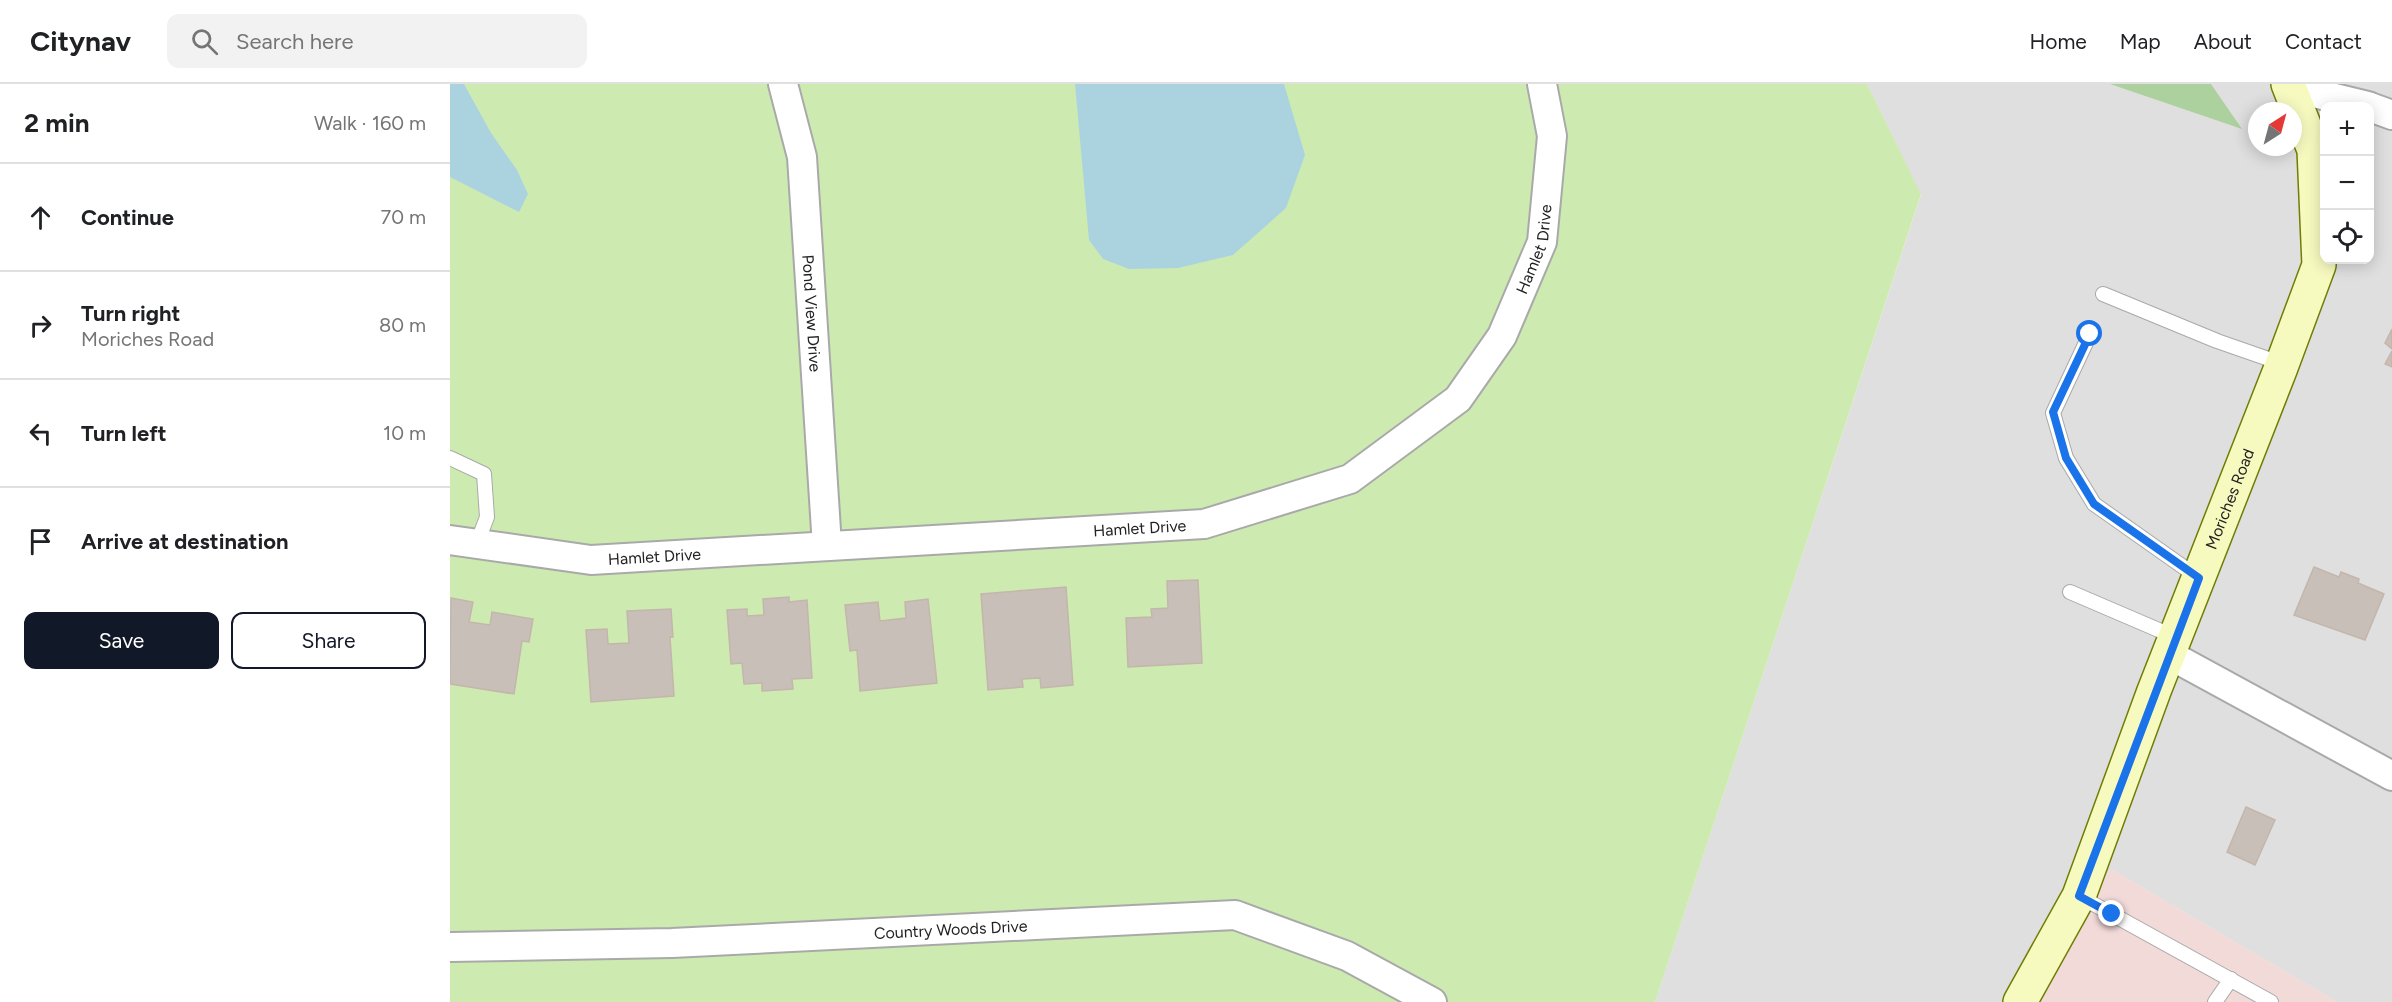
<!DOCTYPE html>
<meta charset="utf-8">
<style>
body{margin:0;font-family:Figtree,sans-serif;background:#f2f2f2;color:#202124}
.controls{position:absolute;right:18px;top:18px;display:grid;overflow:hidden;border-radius:12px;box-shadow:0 3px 15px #0003}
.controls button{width:54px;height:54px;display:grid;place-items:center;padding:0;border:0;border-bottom:2px solid #e0e0e0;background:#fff;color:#202124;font:30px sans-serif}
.compass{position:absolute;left:1798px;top:18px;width:54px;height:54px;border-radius:50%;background:#fff;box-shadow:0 3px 15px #0003;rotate:36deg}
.stop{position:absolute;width:18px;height:18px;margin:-14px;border:4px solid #1a73e8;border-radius:50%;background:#fff}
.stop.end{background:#1a73e8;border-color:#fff;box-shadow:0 2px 6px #0008}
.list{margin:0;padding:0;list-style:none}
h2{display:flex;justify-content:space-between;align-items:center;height:78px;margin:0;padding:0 24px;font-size:26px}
h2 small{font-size:20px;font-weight:400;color:#757577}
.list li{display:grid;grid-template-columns:39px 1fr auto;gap:18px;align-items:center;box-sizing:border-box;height:108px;padding:0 24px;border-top:2px solid #e0e0e0}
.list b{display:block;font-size:22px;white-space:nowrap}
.list p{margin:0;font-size:20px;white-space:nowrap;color:#757577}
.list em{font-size:20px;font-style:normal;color:#757577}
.actions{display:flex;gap:12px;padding:18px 24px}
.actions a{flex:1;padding:14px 0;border:2px solid #111827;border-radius:12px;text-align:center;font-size:21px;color:#111827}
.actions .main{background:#111827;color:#fff}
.icon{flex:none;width:33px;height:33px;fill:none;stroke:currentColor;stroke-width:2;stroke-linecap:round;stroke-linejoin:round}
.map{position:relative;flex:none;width:1942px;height:918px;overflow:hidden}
header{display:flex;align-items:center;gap:36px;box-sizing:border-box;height:84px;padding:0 30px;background:#fff;border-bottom:2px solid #e0e0e0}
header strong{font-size:28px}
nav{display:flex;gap:33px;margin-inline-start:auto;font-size:21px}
.search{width:420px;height:54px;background:#f2f2f2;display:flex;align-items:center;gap:15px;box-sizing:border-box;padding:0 21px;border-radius:12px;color:#757577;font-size:22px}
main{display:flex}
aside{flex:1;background:#fff}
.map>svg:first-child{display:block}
</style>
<header>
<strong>Citynav</strong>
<div class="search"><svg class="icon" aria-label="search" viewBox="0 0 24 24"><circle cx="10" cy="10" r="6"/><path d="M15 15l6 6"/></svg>Search here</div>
<nav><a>Home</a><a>Map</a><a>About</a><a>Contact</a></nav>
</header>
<main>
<aside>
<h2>2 min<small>Walk · 160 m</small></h2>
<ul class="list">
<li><svg class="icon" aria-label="ahead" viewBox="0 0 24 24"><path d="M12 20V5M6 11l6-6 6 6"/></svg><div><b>Continue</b></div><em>70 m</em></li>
<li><svg class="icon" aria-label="right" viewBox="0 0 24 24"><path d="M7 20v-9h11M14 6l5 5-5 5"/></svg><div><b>Turn right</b><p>Moriches Road</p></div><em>80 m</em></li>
<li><svg class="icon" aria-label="left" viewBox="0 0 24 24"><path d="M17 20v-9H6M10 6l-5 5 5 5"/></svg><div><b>Turn left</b></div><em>10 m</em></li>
<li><svg class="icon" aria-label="arrive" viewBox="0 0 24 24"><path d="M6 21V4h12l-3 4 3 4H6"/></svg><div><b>Arrive at destination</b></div></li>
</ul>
<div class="actions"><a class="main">Save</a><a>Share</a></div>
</aside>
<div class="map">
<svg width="1942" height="918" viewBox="0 0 1942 918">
<rect width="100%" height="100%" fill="#f2efe9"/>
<!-- residential -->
<path fill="#e0dfdf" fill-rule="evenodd" d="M1417 0H1942V918H1887L1661 785 1573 918H1205L1471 111ZM1874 22H1920V176H1874ZM1807 27H1843V63H1807Z"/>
<!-- commercial -->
<polygon fill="#f2dad9" points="1661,785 1887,918 1573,918"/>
<!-- grass -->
<polygon fill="#cdebb0" points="0,0 1417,0 1471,110 1205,918 0,918"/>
<!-- forest -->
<polygon fill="#add19e" points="1660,0 1761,0 1792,45"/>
<!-- water -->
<g fill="#aad3df">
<polygon points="0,0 14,0 41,49 67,86 78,110 69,128 0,93"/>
<polygon points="625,0 834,0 855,71 836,124 783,171 728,184 679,185 653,175 639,156"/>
</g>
<!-- building -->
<g fill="#c7bfb8" stroke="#c4b6ab" stroke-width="1.5">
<polygon points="1942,245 1942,265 1935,259"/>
<polygon points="1942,267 1942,283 1935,280"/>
<polygon points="1864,483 1889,493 1891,488 1909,495 1908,499 1934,510 1915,556 1844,531"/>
<polygon points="748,496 752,579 678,583 676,534 702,533 701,525 718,524 717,497"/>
<polygon points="616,503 623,601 591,604 590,594 572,595 573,603 538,606 531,510"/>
<polygon points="339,513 339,518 357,516 362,594 342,595 343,605 312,607 312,599 294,600 292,579 281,580 277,526 297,525 297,532 314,531 313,515"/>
<polygon points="1,514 23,518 19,538 40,541 42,528 83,535 79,558 72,557 64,610 0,600"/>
<polygon points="478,515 487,599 410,607 407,566 400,567 395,521 428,518 430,537 456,534 455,518"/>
<polygon points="221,525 223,553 220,553 224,612 141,618 136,546 157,545 158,560 179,559 177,527"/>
<polygon points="1796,723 1825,736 1805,781 1777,768"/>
</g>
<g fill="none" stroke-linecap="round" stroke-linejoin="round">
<defs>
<g id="lane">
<polyline points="1653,210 1767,257 1833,280"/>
<polyline points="1640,250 1603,329 1616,374 1644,420 1749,494"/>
<polyline points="0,374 34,390 37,433 26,462"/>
<polyline points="1620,508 1725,553"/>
<polyline points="1629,812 1821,918"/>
<polyline points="1765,918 1781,895"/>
</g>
<g id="street">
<path id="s1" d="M333 0 352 73 377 462"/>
<polyline points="1839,3 1918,22"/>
<polyline points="1920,23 1942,31"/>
<path id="s2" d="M0 456 141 476 754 440 900 395 1008 315 1052 252 1092 158 1102 52 1092 0"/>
<polyline points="1718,570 1942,692"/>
<path id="s3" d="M0 863 222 859 785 831 897 872 982 918"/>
</g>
<g id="secondary">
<path id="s4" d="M1570 918 1629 812 1704 607 1830 286 1869 181 1864 66 1838 0"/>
</g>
</defs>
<!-- lane casing -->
<use href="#lane" stroke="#a9a9a9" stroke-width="16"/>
<!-- street casing -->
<use href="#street" stroke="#a9a9a9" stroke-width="32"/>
<!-- secondary casing -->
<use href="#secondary" stroke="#707d05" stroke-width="36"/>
<!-- lane -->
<use href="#lane" stroke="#fff" stroke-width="14"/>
<!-- street -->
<use href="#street" stroke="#fff" stroke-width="28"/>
<!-- secondary -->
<use href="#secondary" stroke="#f7fabf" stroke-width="33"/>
</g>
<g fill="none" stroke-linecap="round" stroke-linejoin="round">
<!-- route -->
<polyline stroke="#1a73e8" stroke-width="8" points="1640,250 1603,328 1616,374 1644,420 1749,494 1629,812 1662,830"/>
</g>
<g text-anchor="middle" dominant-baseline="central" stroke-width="4.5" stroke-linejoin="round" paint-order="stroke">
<!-- street labels -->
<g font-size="16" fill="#222" stroke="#fff">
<text stroke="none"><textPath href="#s2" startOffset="1214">Hamlet Drive</textPath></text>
<text stroke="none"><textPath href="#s1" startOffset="232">Pond View Drive</textPath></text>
<text stroke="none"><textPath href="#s4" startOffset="546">Moriches Road</textPath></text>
<text stroke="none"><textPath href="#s2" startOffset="692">Hamlet Drive</textPath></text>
<text stroke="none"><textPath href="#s2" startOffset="206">Hamlet Drive</textPath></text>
<text stroke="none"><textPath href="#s3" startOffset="501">Country Woods Drive</textPath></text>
</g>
</g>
</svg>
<div class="controls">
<button>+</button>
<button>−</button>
<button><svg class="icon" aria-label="locate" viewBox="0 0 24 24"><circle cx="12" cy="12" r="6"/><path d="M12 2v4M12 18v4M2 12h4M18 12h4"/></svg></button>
</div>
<svg class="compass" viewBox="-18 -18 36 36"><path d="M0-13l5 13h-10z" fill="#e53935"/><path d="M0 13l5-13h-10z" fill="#757577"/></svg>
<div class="stop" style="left:1640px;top:250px"></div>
<div class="stop end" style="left:1662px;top:830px"></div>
</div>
</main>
